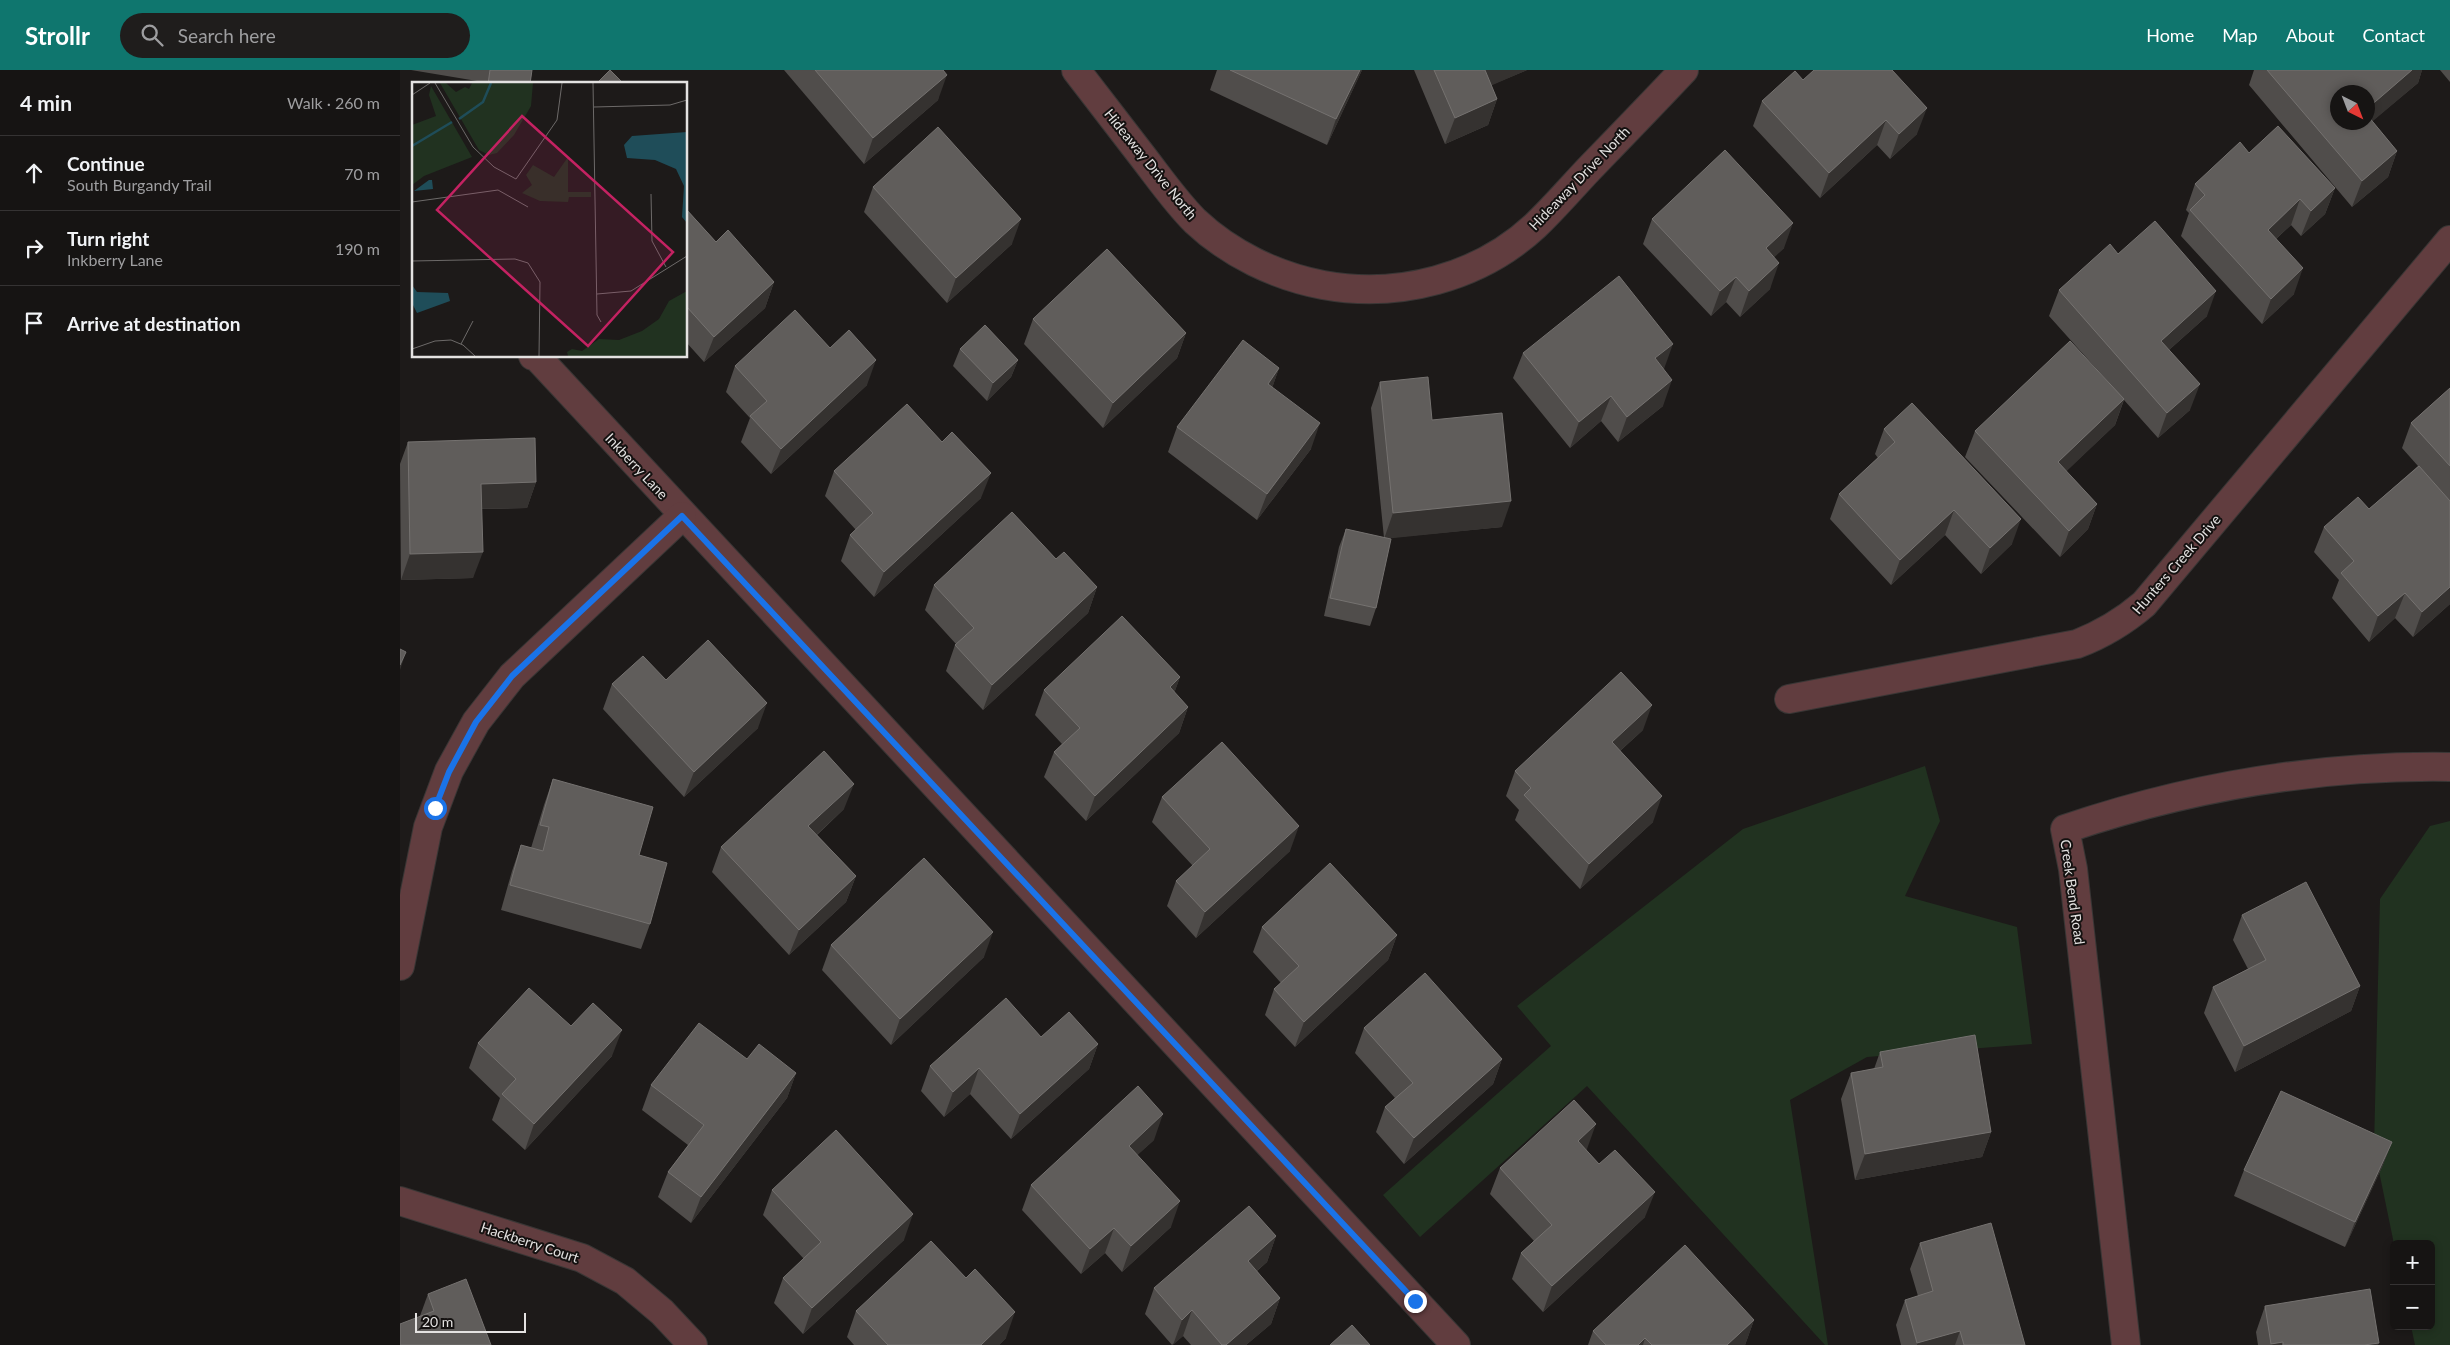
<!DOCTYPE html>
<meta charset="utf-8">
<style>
body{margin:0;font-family:Lato,sans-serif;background:#1f1d1c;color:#f1f3f6}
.controls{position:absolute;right:15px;bottom:15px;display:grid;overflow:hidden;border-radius:8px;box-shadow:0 2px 8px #0003}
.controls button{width:45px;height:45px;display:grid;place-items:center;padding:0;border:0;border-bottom:1px solid #353333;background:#161413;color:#f1f3f6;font:25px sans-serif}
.compass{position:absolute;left:1930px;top:15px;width:45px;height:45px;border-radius:50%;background:#161413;box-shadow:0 2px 8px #0003;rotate:138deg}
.scale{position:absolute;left:15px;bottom:12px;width:111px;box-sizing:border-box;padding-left:5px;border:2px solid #e4e2e1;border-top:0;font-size:14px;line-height:18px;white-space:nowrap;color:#e4e2e1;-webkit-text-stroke:4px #141110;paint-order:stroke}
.stop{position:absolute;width:15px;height:15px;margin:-11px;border:4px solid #1a73e8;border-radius:50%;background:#fff}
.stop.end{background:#1a73e8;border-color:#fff;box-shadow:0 1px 5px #0008}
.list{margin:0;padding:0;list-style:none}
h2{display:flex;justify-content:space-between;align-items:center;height:65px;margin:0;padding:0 20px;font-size:21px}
h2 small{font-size:16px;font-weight:400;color:#9e9ea0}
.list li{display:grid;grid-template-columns:32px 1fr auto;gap:15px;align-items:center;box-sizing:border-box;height:75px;padding:0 20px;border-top:1px solid #353333}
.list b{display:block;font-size:19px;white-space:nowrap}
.list p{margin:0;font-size:16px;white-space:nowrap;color:#9e9ea0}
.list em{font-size:16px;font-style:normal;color:#9e9ea0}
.icon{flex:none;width:28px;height:28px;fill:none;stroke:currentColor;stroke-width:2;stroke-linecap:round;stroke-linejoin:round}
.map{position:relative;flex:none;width:2050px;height:1275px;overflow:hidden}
header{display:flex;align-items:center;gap:30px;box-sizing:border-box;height:70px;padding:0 25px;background:#0f766e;color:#fff}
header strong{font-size:24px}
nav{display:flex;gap:28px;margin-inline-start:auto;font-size:18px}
.search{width:350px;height:45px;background:#1f1d1c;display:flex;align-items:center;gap:12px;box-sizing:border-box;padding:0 18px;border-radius:28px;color:#9e9ea0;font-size:19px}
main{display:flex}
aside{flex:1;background:#161413}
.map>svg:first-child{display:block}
</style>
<header>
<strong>Strollr</strong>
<div class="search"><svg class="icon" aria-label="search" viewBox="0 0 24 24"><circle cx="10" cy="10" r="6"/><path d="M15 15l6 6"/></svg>Search here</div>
<nav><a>Home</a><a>Map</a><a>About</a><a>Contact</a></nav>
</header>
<main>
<aside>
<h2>4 min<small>Walk · 260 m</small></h2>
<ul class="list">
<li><svg class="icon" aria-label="ahead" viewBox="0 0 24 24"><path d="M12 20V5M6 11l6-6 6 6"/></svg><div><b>Continue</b><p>South Burgandy Trail</p></div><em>70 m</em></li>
<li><svg class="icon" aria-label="right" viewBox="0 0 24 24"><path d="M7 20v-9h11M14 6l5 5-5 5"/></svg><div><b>Turn right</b><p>Inkberry Lane</p></div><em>190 m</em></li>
<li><svg class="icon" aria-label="arrive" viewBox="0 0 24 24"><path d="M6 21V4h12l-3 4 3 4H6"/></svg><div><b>Arrive at destination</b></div></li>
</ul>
</aside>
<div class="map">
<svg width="2050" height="1275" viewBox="0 0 2050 1275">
<rect width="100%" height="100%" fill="#1d1a19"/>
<!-- green -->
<g fill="#213220">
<polygon points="1525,696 1540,751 1505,826 1617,857 1632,974 1467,987 1390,1030 1428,1275 1425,1275 1187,1016 1020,1167 983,1125 1151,976 1117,936 1343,759"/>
<polygon points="2050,751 2050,1275 2015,1275 2011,1256 2031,1256 2031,1174 1994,1174 1974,1077 1980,829 2030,756"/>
</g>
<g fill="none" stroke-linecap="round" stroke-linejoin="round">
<defs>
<g id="street">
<path d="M676 0C698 29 721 58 743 87 760 109 776 132 795 151 830 184 876 206 923 215 998 229 1079 208 1135 156 1154 138 1171 118 1189 99 1221 66 1253 33 1284 0"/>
<polyline points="133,286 137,287 1056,1275"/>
<path d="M1389 629 1677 574C1703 564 1723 552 1744 534L2050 170"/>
<polyline points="0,896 28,757 49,701 76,652 112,606 282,446"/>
<polyline points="0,1131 182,1188 225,1211 262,1242 293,1275"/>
<path d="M1726 1275 1673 799 1665 759C1789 717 1919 695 2050 697"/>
</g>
</defs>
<!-- street casing -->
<use href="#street" stroke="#393635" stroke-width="30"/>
<!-- street -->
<use href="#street" stroke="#613d3f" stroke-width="28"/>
</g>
<!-- wall -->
<g fill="#504d4b">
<polygon points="11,0 132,0 130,14 83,14 83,12"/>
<polygon points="384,0 543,0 538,30 464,94"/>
<polygon points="817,0 962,0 927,75 810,20"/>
<polygon points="1014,0 1127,0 1091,15 1097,29 1088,55 1045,74"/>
<polygon points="1854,0 2022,0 2018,13 1972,51 1997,81 1988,107 1952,137 1849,15"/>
<polygon points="2040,0 2050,0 2050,12"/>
<polygon points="1403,10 1517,64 1490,89 1477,75 1420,128 1353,56 1362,31"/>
<polygon points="1849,83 1935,118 1925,144 1901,166 1891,155 1876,169 1894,224 1862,254 1781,166 1789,143 1786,140 1795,114"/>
<polygon points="473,117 612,174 547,233 464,142"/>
<polygon points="286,139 316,172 374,212 365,238 304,292 286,272"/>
<polygon points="1252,149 1384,178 1374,187 1370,219 1340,247 1326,232 1311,246 1243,174"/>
<polygon points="1718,184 1807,246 1769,280 1790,340 1758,368 1724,330 1715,355 1666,401 1697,434 1688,459 1660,487 1565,387 1575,361 1709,313 1649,246 1659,220"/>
<polygon points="633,249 786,263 777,288 703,358 624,274"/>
<polygon points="430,278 467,315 371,404 341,372 350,348 326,322 335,296"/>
<polygon points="560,279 618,290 611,307 587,331 553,296"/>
<polygon points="1123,283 1264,299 1263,336 1218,372 1201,351 1170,378 1113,308"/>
<polygon points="879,298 872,318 911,379 857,450 768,382 777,357"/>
<polygon points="980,312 1032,350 1102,457 987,468 976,538 970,556 924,546 939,477 946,459 984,468 971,338"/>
<polygon points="2050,318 2050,534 2013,567 1995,548 1969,572 1932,528 1939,510 1914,482 1924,457 1969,439 2018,396 2002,378 2011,353"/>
<polygon points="1484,359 1612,474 1581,504 1545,465 1491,515 1430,449 1439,424 1478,388 1475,384"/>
<polygon points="8,372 136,412 127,438 82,439 73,508 1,510 0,394"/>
<polygon points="434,401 581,428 474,527 441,491 450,465 456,460 425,426"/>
<polygon points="656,489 697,517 688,543 583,640 546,601 555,575 556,574 525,540 534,515"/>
<polygon points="780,607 774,623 788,637 779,663 686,751 644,707 654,682 662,674 635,645 644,620"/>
<polygon points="266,610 358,658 284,727 203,639 212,614"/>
<polygon points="1243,660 1220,681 1253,752 1180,819 1115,750 1119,740 1106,726 1115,701"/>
<polygon points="153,709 239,785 250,854 241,879 101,840 112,801 121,775 131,778 144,735"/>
<polygon points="762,727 890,781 796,868 767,836 776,811 793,796 752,752"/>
<polygon points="444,739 417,765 456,806 446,832 389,885 312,802 321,777"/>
<polygon points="1842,845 1960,916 1951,941 1835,1002 1804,943 1813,917 1848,899 1833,870"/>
<polygon points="862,857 997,865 988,890 895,977 865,945 874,919 881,913 853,882"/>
<polygon points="431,875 584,887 491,975 422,900"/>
<polygon points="171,956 212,986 125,1080 92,1050 100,1028 69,998 78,973"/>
<polygon points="964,958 1102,989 1093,1014 1004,1094 976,1062 985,1037 995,1028 955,983"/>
<polygon points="641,967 698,974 689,999 611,1069 570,1024 544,1047 521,1021 530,996"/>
<polygon points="1480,982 1591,1062 1582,1087 1455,1110 1441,1029 1451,1003 1474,999"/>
<polygon points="347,989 396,1003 387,1028 291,1153 258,1127 268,1102 288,1075 242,1040 251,1015"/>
<polygon points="754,1070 737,1085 771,1157 722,1202 705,1183 681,1204 622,1140 631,1115"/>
<polygon points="1992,1072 1982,1097 1945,1177 1834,1126 1844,1100"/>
<polygon points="1187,1079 1186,1080 1245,1147 1143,1242 1112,1209 1121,1183 1134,1171 1090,1124 1100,1098"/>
<polygon points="372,1120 504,1170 403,1264 374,1233 383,1208 404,1189 363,1145"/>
<polygon points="876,1166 867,1192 857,1201 880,1228 871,1254 846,1275 791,1275 783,1266 772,1275 745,1244 754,1218"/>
<polygon points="1520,1173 1625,1275 1501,1275 1496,1255 1505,1230 1518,1226 1510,1199"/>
<polygon points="28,1224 91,1275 20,1246"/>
<polygon points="1865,1236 1978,1275 1858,1275 1856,1262"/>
<polygon points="456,1241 606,1268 599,1275 454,1275 447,1267"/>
<polygon points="1354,1250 1345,1275 1188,1275 1193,1261"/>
</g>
<!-- shaded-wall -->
<g fill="#353230">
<polygon points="960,0 962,0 927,75 936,49"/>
<polygon points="1082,0 1127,0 1074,23"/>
<polygon points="2012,0 2022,0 2018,13 1954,67 1968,52 1968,38"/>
<polygon points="547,5 538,30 464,94 473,68"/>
<polygon points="1097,29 1088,55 1045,74 1055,48"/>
<polygon points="1527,38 1517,64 1490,89 1499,64"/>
<polygon points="1486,50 1477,75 1420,128 1429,103"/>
<polygon points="1997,81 1988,107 1952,137 1962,111"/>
<polygon points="1935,118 1925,144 1901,166 1911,141"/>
<polygon points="1900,129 1891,155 1858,185 1868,160"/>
<polygon points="621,149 612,174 547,233 556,208"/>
<polygon points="1393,153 1384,178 1357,204 1366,178"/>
<polygon points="1379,193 1370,219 1340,247 1349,221"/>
<polygon points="1903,198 1894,224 1862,254 1871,229"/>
<polygon points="1336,207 1326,232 1311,246 1320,221"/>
<polygon points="374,212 365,238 304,292 314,267"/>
<polygon points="1816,221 1807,246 1751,296 1761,271"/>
<polygon points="786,263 777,288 703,358 713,333"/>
<polygon points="1273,274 1264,299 1246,314 1255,288"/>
<polygon points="476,290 467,315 371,404 381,379"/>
<polygon points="618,290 611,307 587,331 593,313"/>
<polygon points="879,298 870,324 868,314"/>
<polygon points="1272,310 1263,336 1218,372 1227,347"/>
<polygon points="1800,314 1790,340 1758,368 1767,343"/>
<polygon points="1211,326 1201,351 1170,378 1179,352"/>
<polygon points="1724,329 1715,355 1649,418 1658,392"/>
<polygon points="920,353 911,379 857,450 867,424"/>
<polygon points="591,403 581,428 474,527 484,502"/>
<polygon points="136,412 127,438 72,439 81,414"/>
<polygon points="1111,431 1102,457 984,469 993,443"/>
<polygon points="1697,434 1688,459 1660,487 1669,461"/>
<polygon points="1554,440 1545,465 1491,515 1500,490"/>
<polygon points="1621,449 1612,474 1581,504 1590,478"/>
<polygon points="83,482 73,508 1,510 10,484"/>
<polygon points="697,517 688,543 583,640 592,615"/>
<polygon points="2050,517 2050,534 2013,567 2022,542"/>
<polygon points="2005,523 1995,548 1969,572 1978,546"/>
<polygon points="6,582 0,600 0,595"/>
<polygon points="780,607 771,632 770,617"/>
<polygon points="367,633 358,658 284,727 294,702"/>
<polygon points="1252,635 1243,660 1202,697 1212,672"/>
<polygon points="788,637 779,663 686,751 695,726"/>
<polygon points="454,714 444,739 399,781 408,756"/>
<polygon points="1262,726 1253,752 1180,819 1189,794"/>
<polygon points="899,756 890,781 796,868 805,842"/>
<polygon points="456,806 446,832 389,885 399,860"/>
<polygon points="593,862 584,887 491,975 500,949"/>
<polygon points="997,865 988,890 895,977 904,952"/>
<polygon points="1960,916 1951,941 1835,1002 1844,976"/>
<polygon points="222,960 212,986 125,1080 134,1054"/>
<polygon points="698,974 689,999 611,1069 620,1044"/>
<polygon points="1102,989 1093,1014 1004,1094 1014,1068"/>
<polygon points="579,998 570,1024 544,1047 553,1022"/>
<polygon points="396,1003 387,1028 291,1153 301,1127"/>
<polygon points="763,1044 754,1070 720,1101 729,1076"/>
<polygon points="1196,1054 1187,1079 1169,1096 1178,1071"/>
<polygon points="1591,1062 1582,1087 1455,1110 1465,1084"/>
<polygon points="1992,1072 1982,1097 1945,1177 1955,1152"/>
<polygon points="1255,1122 1245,1147 1143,1242 1152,1216"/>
<polygon points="780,1131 771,1157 722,1202 731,1176"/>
<polygon points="513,1144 504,1170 403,1264 412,1238"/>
<polygon points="714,1158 705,1183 681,1204 690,1179"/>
<polygon points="876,1166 867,1192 839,1216 848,1191"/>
<polygon points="880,1228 871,1254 846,1275 826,1275"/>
<polygon points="792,1240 783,1266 773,1275 782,1250"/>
<polygon points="615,1242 606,1268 599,1275 581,1275"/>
<polygon points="1354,1250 1345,1275 1327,1275"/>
<polygon points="1560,1261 1555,1275 1517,1275 1517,1273"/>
<polygon points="1245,1268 1243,1275 1238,1275"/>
<polygon points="1883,1272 1882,1275 1871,1275 1871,1274"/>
<polygon points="1979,1273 1978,1275 1964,1275"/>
</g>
<!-- building -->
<g fill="#605d5b" stroke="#757270">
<polygon points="90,0 132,0 130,14 88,14"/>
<polygon points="210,0 224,14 196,14"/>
<polygon points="415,0 543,0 547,5 473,68"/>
<polygon points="830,0 960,0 936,49"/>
<polygon points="1034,0 1085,0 1097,29 1055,48"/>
<polygon points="1414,0 1492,0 1527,38 1499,64 1486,50 1429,103 1362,31 1395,1 1403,10"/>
<polygon points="1867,0 2012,0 1968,38 1968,22 1938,22 1938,52 1968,52 1968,46 1997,81 1962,111"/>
<polygon points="1878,56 1935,118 1911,141 1900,129 1868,160 1903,198 1871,229 1790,140 1805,125 1795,114 1840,72 1849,83"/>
<polygon points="538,57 621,149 556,208 473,117"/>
<polygon points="1325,80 1393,153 1366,178 1379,193 1349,221 1336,207 1320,221 1252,149"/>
<polygon points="286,139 316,172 328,160 374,212 314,267 286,236"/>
<polygon points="1755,151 1816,221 1761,271 1800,314 1767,343 1659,220 1710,174 1718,184"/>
<polygon points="707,179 786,263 713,333 633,249"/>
<polygon points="1219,206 1273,274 1255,288 1272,310 1227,347 1211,326 1179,352 1123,283"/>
<polygon points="395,240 430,278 449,260 476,290 381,379 350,346 367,331 335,296"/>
<polygon points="585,255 618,290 593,313 560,279"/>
<polygon points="843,270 879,298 868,314 920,353 867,424 777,357"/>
<polygon points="1670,271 1724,329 1658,392 1697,434 1669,461 1575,361"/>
<polygon points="1028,307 1032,350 1102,343 1111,431 993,443 980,312"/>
<polygon points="2050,318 2050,396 2011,353"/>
<polygon points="1512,333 1621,449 1590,478 1554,440 1500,490 1439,424 1495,372 1484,359"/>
<polygon points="507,334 542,372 552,362 591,403 484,502 450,465 473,443 434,401"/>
<polygon points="135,368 136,412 81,414 83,482 10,484 8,372"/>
<polygon points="2019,396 2050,431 2050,517 2022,542 2005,523 1978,546 1941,503 1954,491 1924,457 1958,427 1969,439"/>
<polygon points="612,442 656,489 664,482 697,517 592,615 555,575 574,558 534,515"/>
<polygon points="946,459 991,469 976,538 930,528"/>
<polygon points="722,546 780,607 770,617 788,637 695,726 654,682 680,658 644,620"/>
<polygon points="308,570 367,633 294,702 212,614 243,586 266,610"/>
<polygon points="0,579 6,582 0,595"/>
<polygon points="1221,602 1252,635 1212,672 1262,726 1189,794 1124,725 1131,718 1115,701"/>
<polygon points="822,672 899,756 805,842 776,811 810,779 762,727"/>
<polygon points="424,681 454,714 408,756 456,806 399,860 321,777"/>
<polygon points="153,709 253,737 239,785 267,793 250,854 110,815 121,775 143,781 149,757 140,755"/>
<polygon points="524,788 593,862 500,949 431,875"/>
<polygon points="930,793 997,865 904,952 874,919 899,896 862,857"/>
<polygon points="1906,812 1960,916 1844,976 1813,917 1866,890 1842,845"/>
<polygon points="1025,903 1102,989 1014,1068 985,1037 1013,1013 964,958"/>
<polygon points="129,918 171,956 193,933 222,960 134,1054 102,1024 116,1009 78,973"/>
<polygon points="606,928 641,967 669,942 698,974 620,1044 579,998 553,1022 530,996"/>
<polygon points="299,953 347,989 359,974 396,1003 301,1127 268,1102 304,1055 251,1015"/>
<polygon points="1575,965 1591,1062 1465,1084 1451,1003 1483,997 1480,982"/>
<polygon points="738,1016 763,1044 729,1076 780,1131 731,1176 714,1158 690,1179 631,1115"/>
<polygon points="1881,1021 1992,1072 1955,1152 1844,1100"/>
<polygon points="1174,1030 1196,1054 1178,1071 1199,1094 1215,1080 1255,1122 1152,1216 1121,1183 1152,1155 1100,1098"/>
<polygon points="436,1060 513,1144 412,1238 383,1208 421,1172 372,1120"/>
<polygon points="849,1136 876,1166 848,1191 880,1228 826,1275 822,1275 792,1240 782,1250 754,1218"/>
<polygon points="1591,1153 1625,1275 1564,1275 1560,1261 1517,1273 1505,1230 1533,1221 1520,1173"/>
<polygon points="531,1171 566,1208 575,1199 615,1242 581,1275 488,1275 456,1241"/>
<polygon points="1285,1175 1354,1250 1327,1275 1252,1275 1245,1268 1238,1275 1206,1275 1193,1261"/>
<polygon points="66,1209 91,1275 0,1275 0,1254 34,1241 28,1224"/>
<polygon points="1970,1219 1979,1273 1964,1275 1883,1275 1883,1272 1871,1274 1865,1236"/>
<polygon points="952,1255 970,1275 930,1275"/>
</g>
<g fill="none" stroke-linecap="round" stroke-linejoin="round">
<!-- route -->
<polyline stroke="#1a73e8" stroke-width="6" points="35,738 49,702 76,652 112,606 282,446 1015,1231"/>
</g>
<g text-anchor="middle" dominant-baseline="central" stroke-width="4" stroke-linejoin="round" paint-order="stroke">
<!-- street labels -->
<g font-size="14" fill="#e4e2e1" stroke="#141110">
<text transform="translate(751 94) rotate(51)">Hideaway Drive North</text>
<text transform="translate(1179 108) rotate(-46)">Hideaway Drive North</text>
<text transform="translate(237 396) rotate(47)">Inkberry Lane</text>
<text transform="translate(1776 494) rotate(-49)">Hunters Creek Drive</text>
<text transform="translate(1673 822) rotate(82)">Creek Bend Road</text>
<text transform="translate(130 1172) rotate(18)">Hackberry Court</text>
</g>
</g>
<!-- overview -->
<g transform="translate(12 12)">
<rect width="275" height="275" fill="#1d1a19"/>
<path d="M28 1H34L44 10 53 5 57 7 60 1H121L119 24 102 53 85 71 77 73 67 68ZM19 4 60 75 12 94 0 103V43L24 34 17 13ZM156 75V110H179V115H157L156 120 128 119 110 111 120 103 114 93 121 83 142 95ZM275 209V274H156L155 270 160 267 170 269 187 257 207 258 230 249 247 237 257 219Z" fill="#213220"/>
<path d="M275 50V141L270 135 272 104 264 87 243 78 215 76 212 63 220 54ZM17 98H20L21 107 2 109ZM0 203 5 210 36 211 38 219 5 231 0 221Z" fill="#1f4d59"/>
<path fill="none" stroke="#1f4d59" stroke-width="2.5" d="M47 37 71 20 79 1M0 64 40 40"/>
<path fill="none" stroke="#6d6a69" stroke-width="1" d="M23 1 61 65 82 85 104 97 145 38 150 1M181 1 185 233 189 240M0 13 18 1M182 25 258 23 275 18M239 112 240 159 254 185M0 120 86 108 116 125M0 179 103 177 116 181 128 200 127 274M185 212 219 209 275 174M49 262 61 239M0 267 23 259 39 258 51 263 63 274"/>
<path fill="#c42262" fill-opacity="0.15" stroke="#c42262" stroke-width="2.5" d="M110 34 261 170 176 264 25 128Z"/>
<rect width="275" height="275" fill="none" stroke="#e4e2e1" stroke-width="2.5"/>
</g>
</svg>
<div class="controls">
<button>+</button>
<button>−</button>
</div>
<svg class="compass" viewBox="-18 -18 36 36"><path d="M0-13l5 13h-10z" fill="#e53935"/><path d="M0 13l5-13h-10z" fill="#9e9ea0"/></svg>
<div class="scale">20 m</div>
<div class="stop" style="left:35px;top:738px"></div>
<div class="stop end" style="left:1015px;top:1231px"></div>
</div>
</main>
